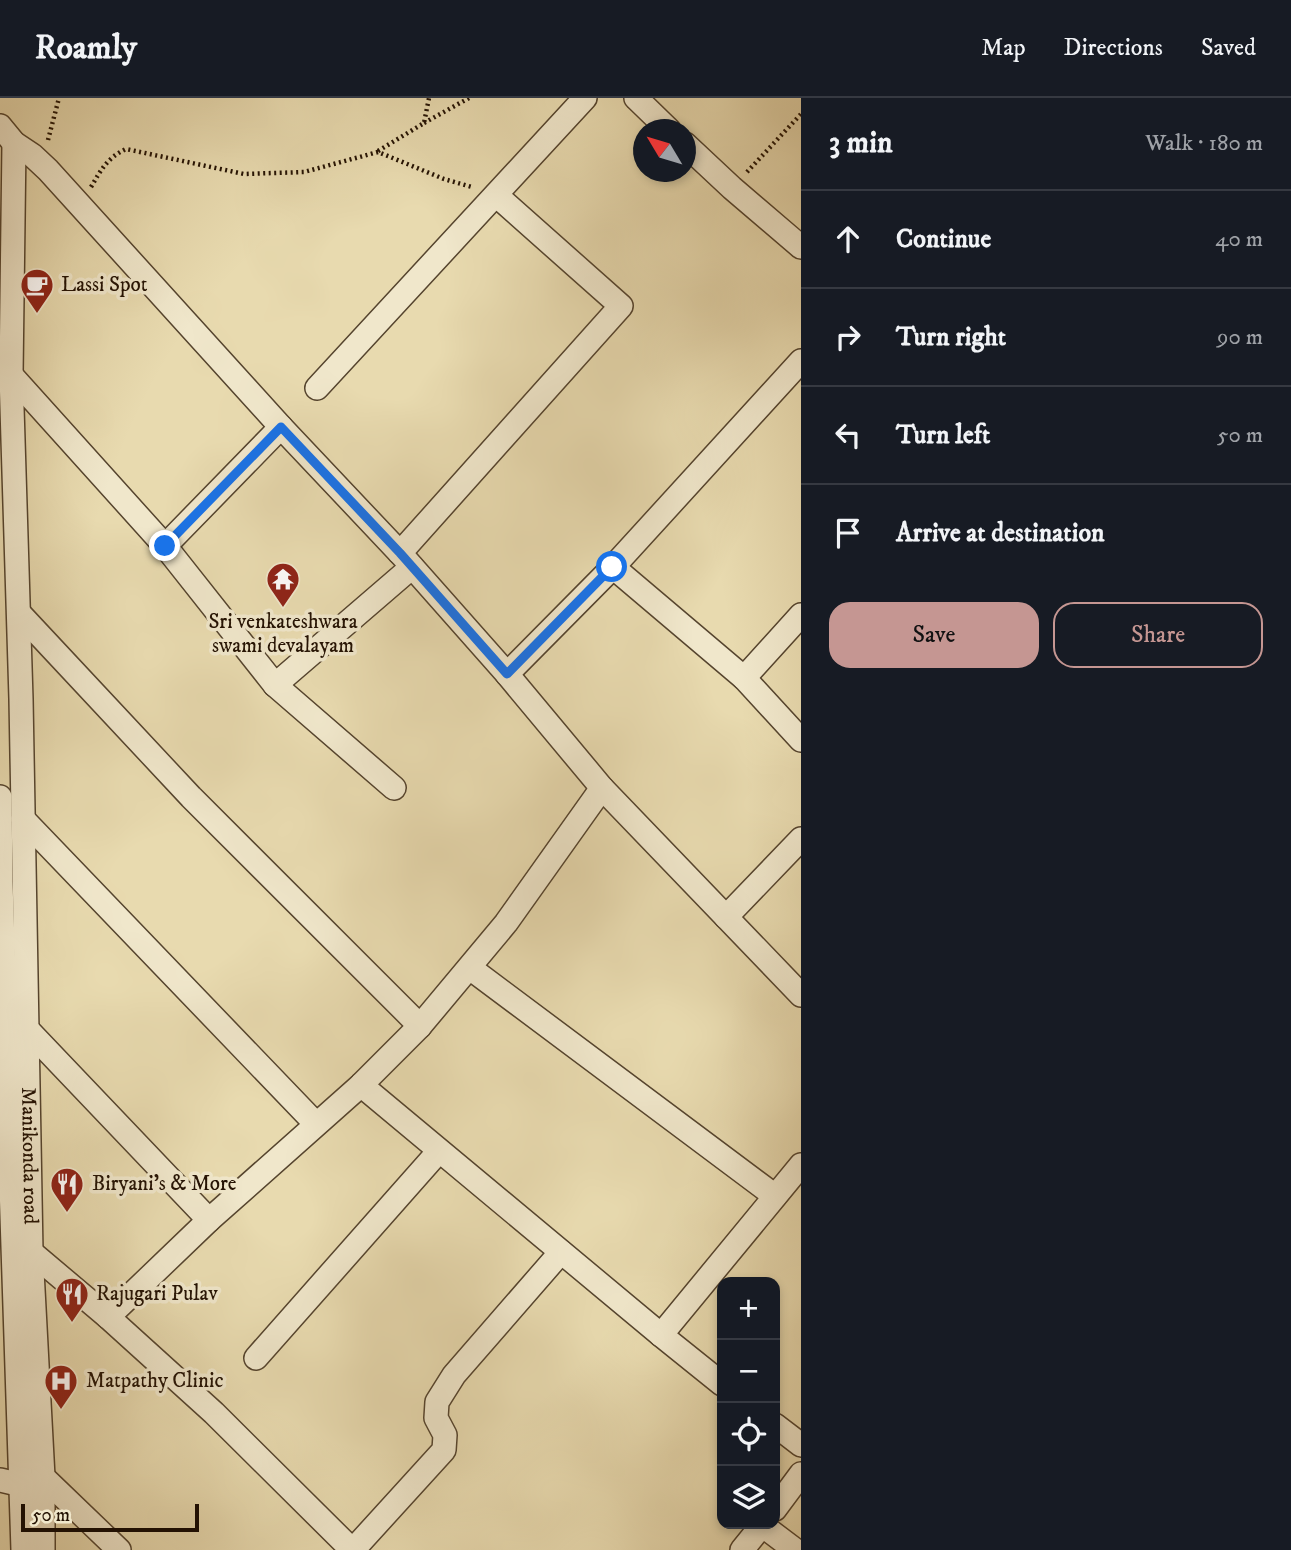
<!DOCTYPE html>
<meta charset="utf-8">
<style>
body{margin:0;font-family:"IM FELL DW Pica",serif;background:#20242c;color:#f1f3f6}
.controls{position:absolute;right:21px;bottom:21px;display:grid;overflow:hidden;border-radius:14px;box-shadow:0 4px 10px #0003}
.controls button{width:63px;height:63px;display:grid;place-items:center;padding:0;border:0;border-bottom:2px solid #363941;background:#171b24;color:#f1f3f6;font:35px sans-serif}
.compass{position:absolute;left:633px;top:21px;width:63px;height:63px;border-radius:50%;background:#171b24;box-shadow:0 4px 10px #0003;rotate:308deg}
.scale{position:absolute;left:21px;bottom:18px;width:178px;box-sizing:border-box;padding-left:7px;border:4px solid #241203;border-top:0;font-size:19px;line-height:24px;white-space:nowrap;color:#241203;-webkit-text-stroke:5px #f0e7cb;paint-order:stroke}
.stop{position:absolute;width:21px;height:21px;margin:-16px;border:5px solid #1a73e8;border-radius:50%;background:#fff}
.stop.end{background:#1a73e8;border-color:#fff;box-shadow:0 2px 7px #0008}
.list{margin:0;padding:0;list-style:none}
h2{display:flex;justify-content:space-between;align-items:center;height:91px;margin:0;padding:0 28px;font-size:30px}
h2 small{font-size:23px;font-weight:400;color:#9ea1a6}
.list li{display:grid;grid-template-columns:46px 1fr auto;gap:21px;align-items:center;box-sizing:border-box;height:98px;padding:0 28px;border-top:2px solid #363941}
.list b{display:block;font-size:26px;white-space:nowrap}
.list em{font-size:23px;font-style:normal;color:#9ea1a6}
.actions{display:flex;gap:14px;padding:21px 28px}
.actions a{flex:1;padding:16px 0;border:2px solid #c59692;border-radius:21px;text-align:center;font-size:24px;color:#c59692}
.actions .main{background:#c59692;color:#111}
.icon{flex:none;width:38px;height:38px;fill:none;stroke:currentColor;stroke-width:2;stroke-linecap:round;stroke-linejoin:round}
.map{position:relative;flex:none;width:801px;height:1452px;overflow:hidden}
header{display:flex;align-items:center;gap:42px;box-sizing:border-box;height:98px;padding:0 35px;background:#171b24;border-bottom:2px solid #363941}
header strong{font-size:33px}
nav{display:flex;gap:38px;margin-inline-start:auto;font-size:24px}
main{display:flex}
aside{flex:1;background:#171b24}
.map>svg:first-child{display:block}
</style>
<header>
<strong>Roamly</strong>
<nav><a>Map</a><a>Directions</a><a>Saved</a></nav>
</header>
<main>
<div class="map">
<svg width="801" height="1452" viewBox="0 0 801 1452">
<rect width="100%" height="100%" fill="#e8daaf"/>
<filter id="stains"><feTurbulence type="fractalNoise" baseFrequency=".00286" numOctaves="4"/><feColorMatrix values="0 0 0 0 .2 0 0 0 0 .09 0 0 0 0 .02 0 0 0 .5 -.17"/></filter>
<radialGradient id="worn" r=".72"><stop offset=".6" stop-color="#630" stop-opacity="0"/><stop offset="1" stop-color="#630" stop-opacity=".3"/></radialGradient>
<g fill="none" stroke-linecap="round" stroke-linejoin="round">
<defs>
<g id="minor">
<polyline points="636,0 669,32"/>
<polyline points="0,28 14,45 32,57 48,72 281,329 400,455 507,576 602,690 801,897"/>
<path id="s1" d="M14 45 11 277 21 601 31 1154 43 1379V1452"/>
<polyline points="685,46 732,90 801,149"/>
<polyline points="11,277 165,448 275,587 394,690"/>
<polyline points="317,290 585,0"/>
<polyline points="165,448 281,329"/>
<polyline points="400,455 621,208 496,97"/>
<polyline points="613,469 744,580 801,517"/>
<polyline points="19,515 191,699 420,928"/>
<polyline points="507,576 613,469 801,263"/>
<polyline points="744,580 801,642"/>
<polyline points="275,587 412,469"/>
<polyline points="0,699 1,784 23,1452"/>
<polyline points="23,721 316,1026"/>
<polyline points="726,819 801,741"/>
<polyline points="470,870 775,1098"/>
<polyline points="26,930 209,1122"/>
<polyline points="361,987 661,1237 722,1286"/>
<polyline points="31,1154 108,1219 214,1315 352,1452"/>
<polyline points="108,1219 209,1122 361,987 420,928 506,825 602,690"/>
<polyline points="661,1237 801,1067"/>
<polyline points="256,1260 439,1053"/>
<polyline points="775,1327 801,1347"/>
<polyline points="43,1379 119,1452"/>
<polyline points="0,1382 22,1387"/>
<polyline points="775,1411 801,1376"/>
<polyline points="762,1427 795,1452"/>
<polyline points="353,1452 444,1352 445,1337 436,1320 437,1304 454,1277 561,1154"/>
<polyline points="742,1452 763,1426"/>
</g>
</defs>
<!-- minor casing -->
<use href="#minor" stroke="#55442e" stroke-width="26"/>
<!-- path -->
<g stroke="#241203" stroke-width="4.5" stroke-dasharray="2 3.5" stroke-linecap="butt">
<polyline points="424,25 469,0"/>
<polyline points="48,42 59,0"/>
<polyline points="378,53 424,25 429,0"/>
<polyline points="747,74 801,16"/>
<path d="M91 89C101 72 107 60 126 51L244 76 304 74 378 54 444 81 472 89"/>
</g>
<!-- minor -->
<use href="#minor" stroke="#f0e7cb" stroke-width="23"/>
</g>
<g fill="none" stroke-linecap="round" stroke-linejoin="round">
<!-- route -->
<polyline stroke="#1a73e8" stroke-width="9" points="165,448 281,329 400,455 507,576 612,469"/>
</g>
<!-- icons -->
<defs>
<symbol id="cafe-pin" viewBox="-11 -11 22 30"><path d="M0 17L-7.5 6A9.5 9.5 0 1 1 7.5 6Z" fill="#8f2418" stroke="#f0e7cb"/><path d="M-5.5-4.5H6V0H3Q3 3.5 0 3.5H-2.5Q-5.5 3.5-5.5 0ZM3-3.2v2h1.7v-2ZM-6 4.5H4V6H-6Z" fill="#fff"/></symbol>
<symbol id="temple-pin" viewBox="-11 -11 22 30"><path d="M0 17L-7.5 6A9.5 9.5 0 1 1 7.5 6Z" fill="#8f2418" stroke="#f0e7cb"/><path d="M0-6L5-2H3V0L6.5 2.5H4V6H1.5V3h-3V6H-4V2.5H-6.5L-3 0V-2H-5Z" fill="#fff"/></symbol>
<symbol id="restaurant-pin" viewBox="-11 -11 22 30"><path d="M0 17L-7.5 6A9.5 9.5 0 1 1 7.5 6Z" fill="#8f2418" stroke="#f0e7cb"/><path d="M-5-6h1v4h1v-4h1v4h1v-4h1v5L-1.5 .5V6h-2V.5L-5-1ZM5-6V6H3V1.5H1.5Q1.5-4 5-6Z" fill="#fff"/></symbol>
<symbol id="hospital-pin" viewBox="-11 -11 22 30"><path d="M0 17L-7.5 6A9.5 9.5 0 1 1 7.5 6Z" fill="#8f2418" stroke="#f0e7cb"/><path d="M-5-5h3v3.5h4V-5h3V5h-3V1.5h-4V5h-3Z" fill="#fff"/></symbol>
</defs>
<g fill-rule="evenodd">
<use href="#cafe-pin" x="18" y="168" width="38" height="52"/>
<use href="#temple-pin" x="264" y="462" width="38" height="52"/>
<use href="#restaurant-pin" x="48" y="1067" width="38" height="52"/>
<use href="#restaurant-pin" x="53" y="1177" width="38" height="52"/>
<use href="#hospital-pin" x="42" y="1264" width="38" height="52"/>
</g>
<g text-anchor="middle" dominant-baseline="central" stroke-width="7" stroke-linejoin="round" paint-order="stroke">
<!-- poi labels -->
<g font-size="21" fill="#241203" stroke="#f0e7cb" text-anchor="start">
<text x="61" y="187">Lassi Spot</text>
<text x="283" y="524" text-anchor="middle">Sri venkateshwara<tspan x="283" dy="24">swami devalayam</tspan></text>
<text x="92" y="1086">Biryani's &amp; More</text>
<text x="96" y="1196">Rajugari Pulav</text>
<text x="86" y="1283">Matpathy Clinic</text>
</g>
<!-- street labels -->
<g font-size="21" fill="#241203" stroke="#f0e7cb">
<text stroke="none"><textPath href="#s1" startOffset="1013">Manikonda road</textPath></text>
</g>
</g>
<rect width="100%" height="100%" filter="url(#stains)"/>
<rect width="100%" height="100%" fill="url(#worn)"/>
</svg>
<div class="controls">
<button>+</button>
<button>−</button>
<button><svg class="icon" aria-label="locate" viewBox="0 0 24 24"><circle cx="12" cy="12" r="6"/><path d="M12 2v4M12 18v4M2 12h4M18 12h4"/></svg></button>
<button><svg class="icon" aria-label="layers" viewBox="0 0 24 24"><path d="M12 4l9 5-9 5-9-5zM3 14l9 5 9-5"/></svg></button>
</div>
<svg class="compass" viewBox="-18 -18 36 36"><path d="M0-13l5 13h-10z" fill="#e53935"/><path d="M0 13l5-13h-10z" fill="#9ea1a6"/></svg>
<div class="scale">50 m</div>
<div class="stop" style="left:612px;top:469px"></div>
<div class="stop end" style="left:165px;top:448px"></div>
</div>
<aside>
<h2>3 min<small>Walk · 180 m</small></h2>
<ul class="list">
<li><svg class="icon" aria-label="ahead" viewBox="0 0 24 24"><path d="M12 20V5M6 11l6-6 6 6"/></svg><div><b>Continue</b></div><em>40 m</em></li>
<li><svg class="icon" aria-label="right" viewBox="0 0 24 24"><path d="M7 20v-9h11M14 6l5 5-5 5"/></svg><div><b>Turn right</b></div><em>90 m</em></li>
<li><svg class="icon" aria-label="left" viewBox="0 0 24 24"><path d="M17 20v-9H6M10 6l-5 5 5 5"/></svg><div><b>Turn left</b></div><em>50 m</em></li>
<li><svg class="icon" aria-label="arrive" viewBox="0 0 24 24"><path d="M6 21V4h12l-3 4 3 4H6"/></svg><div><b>Arrive at destination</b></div></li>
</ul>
<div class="actions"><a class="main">Save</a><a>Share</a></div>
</aside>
</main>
